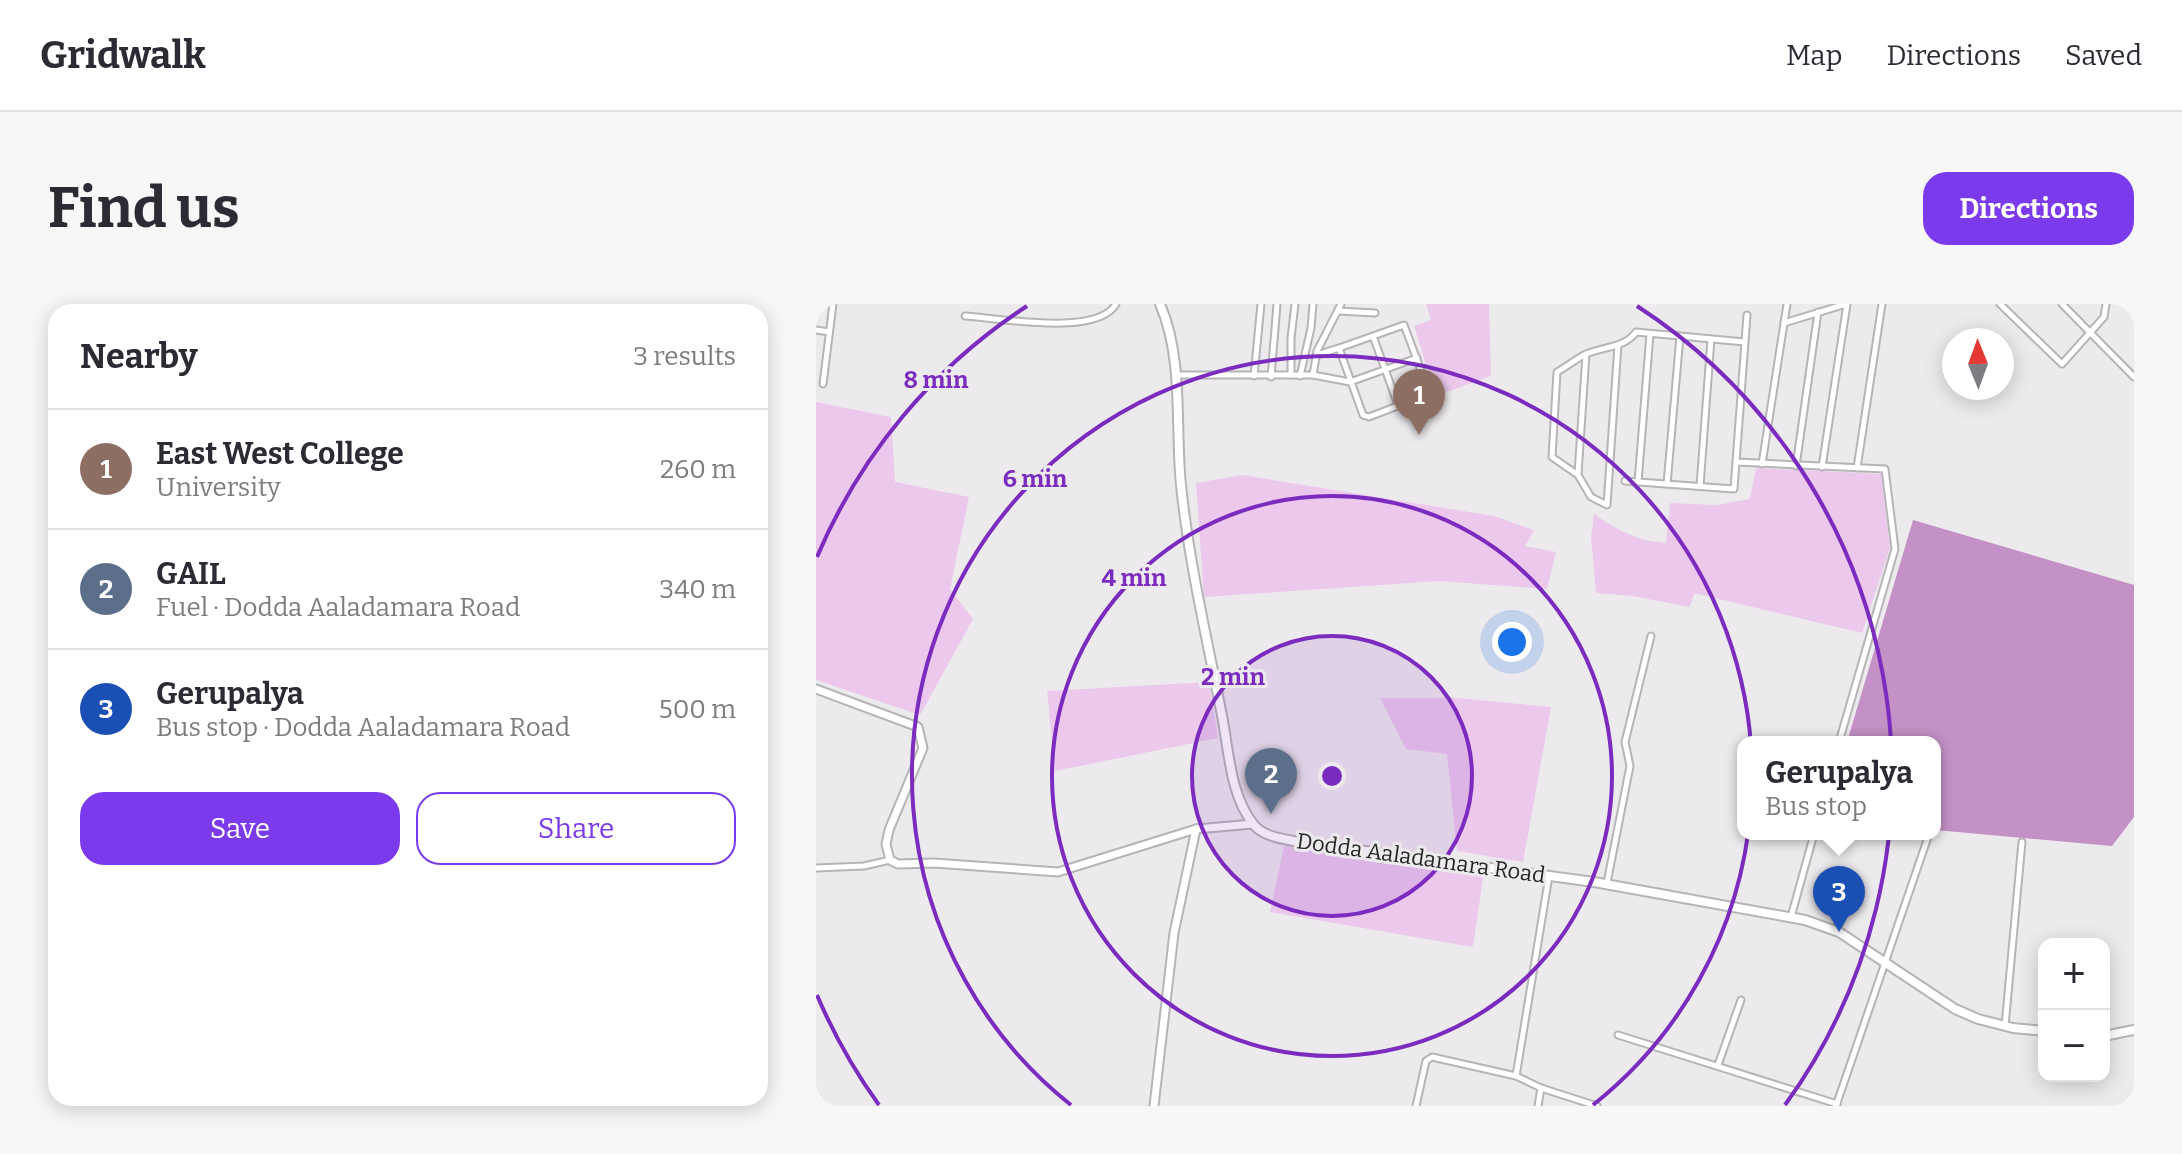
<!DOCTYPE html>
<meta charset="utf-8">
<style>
body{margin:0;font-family:Bitter,serif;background:#f7f7f7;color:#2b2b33}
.controls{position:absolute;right:24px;bottom:24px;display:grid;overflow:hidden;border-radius:16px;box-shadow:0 4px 20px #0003}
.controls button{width:72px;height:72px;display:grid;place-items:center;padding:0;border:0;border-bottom:2px solid #e1e1e2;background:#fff;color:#2b2b33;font:40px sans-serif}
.compass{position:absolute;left:1126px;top:24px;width:72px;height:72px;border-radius:50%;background:#fff;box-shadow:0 4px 20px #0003;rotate:359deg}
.you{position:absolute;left:696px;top:338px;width:28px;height:28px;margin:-20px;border:6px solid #fff;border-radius:50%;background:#1a73e8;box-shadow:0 0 0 12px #1a73e833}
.badge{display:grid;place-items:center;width:52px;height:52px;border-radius:50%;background:#7c3aed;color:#fff;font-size:26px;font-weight:700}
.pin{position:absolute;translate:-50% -66px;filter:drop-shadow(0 2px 4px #0008)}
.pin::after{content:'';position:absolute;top:42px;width:28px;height:24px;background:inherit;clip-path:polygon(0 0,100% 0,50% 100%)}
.popup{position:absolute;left:921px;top:432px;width:204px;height:104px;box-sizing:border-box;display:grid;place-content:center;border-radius:16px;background:#fff;filter:drop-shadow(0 2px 6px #0005);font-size:26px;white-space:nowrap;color:#7c7c81}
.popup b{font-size:30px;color:#2b2b33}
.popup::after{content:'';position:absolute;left:50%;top:100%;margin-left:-16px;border:16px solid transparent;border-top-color:#fff}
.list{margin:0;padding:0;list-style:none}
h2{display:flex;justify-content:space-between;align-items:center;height:104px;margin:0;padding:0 32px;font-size:34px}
h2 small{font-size:26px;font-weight:400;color:#7c7c81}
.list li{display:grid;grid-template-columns:52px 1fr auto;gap:24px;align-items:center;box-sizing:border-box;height:120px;padding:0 32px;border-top:2px solid #e1e1e2}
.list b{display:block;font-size:30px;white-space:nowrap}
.list p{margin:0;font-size:26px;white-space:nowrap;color:#7c7c81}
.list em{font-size:26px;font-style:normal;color:#7c7c81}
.actions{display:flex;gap:16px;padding:24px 32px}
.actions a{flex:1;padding:18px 0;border:2px solid #7c3aed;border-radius:24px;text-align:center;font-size:28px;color:#7c3aed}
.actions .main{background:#7c3aed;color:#fff}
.map{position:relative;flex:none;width:1318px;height:802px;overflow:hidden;border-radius:24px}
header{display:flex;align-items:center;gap:48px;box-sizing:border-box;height:112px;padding:0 40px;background:#fff;border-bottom:2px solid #e1e1e2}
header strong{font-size:38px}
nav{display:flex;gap:44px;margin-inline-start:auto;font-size:28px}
.intro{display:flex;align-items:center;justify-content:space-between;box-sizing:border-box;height:192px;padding:0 48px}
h1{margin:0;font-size:56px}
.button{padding:20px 36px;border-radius:24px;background:#7c3aed;color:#fff;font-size:28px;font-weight:700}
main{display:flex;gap:48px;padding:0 48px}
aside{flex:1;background:#fff;border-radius:24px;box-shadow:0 4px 20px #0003}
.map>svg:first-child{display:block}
</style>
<header>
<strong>Gridwalk</strong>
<nav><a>Map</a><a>Directions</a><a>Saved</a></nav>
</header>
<div class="intro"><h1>Find us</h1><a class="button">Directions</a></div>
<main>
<aside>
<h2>Nearby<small>3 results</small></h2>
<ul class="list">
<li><span class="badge" style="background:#8d6e63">1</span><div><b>East West College</b><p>University</p></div><em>260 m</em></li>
<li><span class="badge" style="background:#5c6f8a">2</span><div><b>GAIL</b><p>Fuel · Dodda Aaladamara Road</p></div><em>340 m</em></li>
<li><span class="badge" style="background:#1a4fb4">3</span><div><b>Gerupalya</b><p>Bus stop · Dodda Aaladamara Road</p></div><em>500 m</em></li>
</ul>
<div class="actions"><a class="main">Save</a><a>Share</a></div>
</aside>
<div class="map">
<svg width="1318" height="802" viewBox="0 0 1318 802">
<rect width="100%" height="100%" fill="#edeaed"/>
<!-- green -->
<g fill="#ebc8ec">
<polygon points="610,0 673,0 675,72 620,92 598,22 615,16"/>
<polygon points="0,98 75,113 79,178 153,193 134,285 157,315 104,411 0,376"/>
<path d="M940 164 1065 170 1074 244 1046 329 878 289 874 303 816 292 780 289 775 233 778 210C802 226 821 237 850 239L854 199 900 201 934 195Z"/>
<polygon points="427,171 678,212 718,226 709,242 740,248 731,285 624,277 388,293 380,179"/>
<polygon points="393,378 402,434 239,467 231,387"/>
<polygon points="564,394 642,394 735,403 707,558 641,547 631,450 590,445"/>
<polygon points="468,542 668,566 657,643 454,608"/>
</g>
<!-- forest -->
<polygon fill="#c391c5" points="1097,216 1318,281 1318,513 1296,542 1119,526 1119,438 1031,438"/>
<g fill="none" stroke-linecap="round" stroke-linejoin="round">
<defs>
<g id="minor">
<polyline points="1184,0 1246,60 1288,13 1290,0"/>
<polyline points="1246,0 1318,73"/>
<polyline points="522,7 559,9"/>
<path d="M149 12C183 14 281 33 300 0"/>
<polyline points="968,19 1030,0"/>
<polyline points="0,26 13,28"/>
<polyline points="557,32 523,44 547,111 553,113 610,91 613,88 588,21 557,32 582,101"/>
<path d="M802 41 791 201 775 193 762 171 736 153 741 68C750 63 759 56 768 51 786 42 808 45 820 28L929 38"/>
<polyline points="501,51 523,44"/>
<polyline points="359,71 497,71 534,78 601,54"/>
<polyline points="475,71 475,34 479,0"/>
<polyline points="497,71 501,47 525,0"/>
<polyline points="438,72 445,0"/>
<polyline points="484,72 495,24 497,0"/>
<polyline points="455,73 461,0"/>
<polyline points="7,80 17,0"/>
<polyline points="920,158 1069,165 1079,245 1023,438"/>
<polyline points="946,160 971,0"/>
<polyline points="980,162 1002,8"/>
<polyline points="1006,163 1031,0"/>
<polyline points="1041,164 1066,0"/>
<polyline points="762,170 770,50"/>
<polyline points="809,177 918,185 931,11"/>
<polyline points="822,178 834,30"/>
<polyline points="851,180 864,32"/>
<polyline points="884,182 895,35"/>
<polyline points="0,564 48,562 74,556"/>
<polyline points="791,579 814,462 809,438 835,332"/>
<polyline points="975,613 998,530"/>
<polyline points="1189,722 1206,538"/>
<polyline points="802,731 1021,800"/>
<polyline points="902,761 925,696"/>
<polyline points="700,772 733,572"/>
<polyline points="600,802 610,757 616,753 700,772 725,784 781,802"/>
<polyline points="722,802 725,784"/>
<polyline points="1020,802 1111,536"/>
</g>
<g id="tertiary">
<polyline points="0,385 102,423 107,444 73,526 70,540 74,556 82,560 118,559 242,568 380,525 437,520"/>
<polyline points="338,802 358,629 380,525"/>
</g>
<g id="secondary">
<path d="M344 0C368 55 359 123 365 181 373 260 392 339 407 417 413 450 415 493 438 521 448 533 468 535 483 538L778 578 989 616 1023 628 1139 705 1162 715 1197 724 1228 727"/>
<polyline points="1288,732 1318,726"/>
</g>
</defs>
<!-- minor casing -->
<use href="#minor" stroke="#b6b4b6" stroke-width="9"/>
<!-- tertiary casing -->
<use href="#tertiary" stroke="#b6b4b6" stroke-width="11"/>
<!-- secondary casing -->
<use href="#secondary" stroke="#b6b4b6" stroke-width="12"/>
<!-- minor -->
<use href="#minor" stroke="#fff" stroke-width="5"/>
<!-- tertiary -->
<use href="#tertiary" stroke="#fff" stroke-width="7"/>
<!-- secondary -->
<use href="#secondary" stroke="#fff" stroke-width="8"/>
</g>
<!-- distance rings -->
<circle cx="516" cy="472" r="140" fill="#7b2cbf" fill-opacity=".12"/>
<g fill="none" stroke="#7b2cbf" stroke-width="4">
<circle cx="516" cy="472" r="140"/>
<circle cx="516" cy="472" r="280"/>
<path d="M255 801A420 420 0 1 1 777 801"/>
<path d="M63 801A560 560 0 0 1 1 691M1 253A560 560 0 0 1 211 2M821 2A560 560 0 0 1 969 801"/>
</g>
<g text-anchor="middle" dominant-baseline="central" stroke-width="6" stroke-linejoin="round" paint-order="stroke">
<!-- street labels -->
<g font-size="22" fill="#262526" stroke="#edeaed">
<text transform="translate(605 554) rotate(8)">Dodda Aaladamara Road</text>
</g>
</g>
<circle cx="516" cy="472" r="12" fill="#7b2cbf" stroke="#edeaed" stroke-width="4"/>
<g font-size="24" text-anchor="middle" font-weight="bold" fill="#7b2cbf" stroke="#edeaed" stroke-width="6" stroke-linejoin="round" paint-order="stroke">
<text x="120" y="84">8 min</text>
<text x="219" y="183">6 min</text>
<text x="318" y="282">4 min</text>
<text x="417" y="381">2 min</text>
</g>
</svg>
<div class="controls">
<button>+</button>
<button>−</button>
</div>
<svg class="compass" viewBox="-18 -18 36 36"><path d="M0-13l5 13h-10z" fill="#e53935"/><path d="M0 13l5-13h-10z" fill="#7c7c81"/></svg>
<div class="you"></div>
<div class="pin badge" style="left:603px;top:131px;background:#8d6e63">1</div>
<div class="pin badge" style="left:455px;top:510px;background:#5c6f8a">2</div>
<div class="pin badge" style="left:1023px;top:628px;background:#1a4fb4">3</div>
<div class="popup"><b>Gerupalya</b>Bus stop</div>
</div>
</main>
